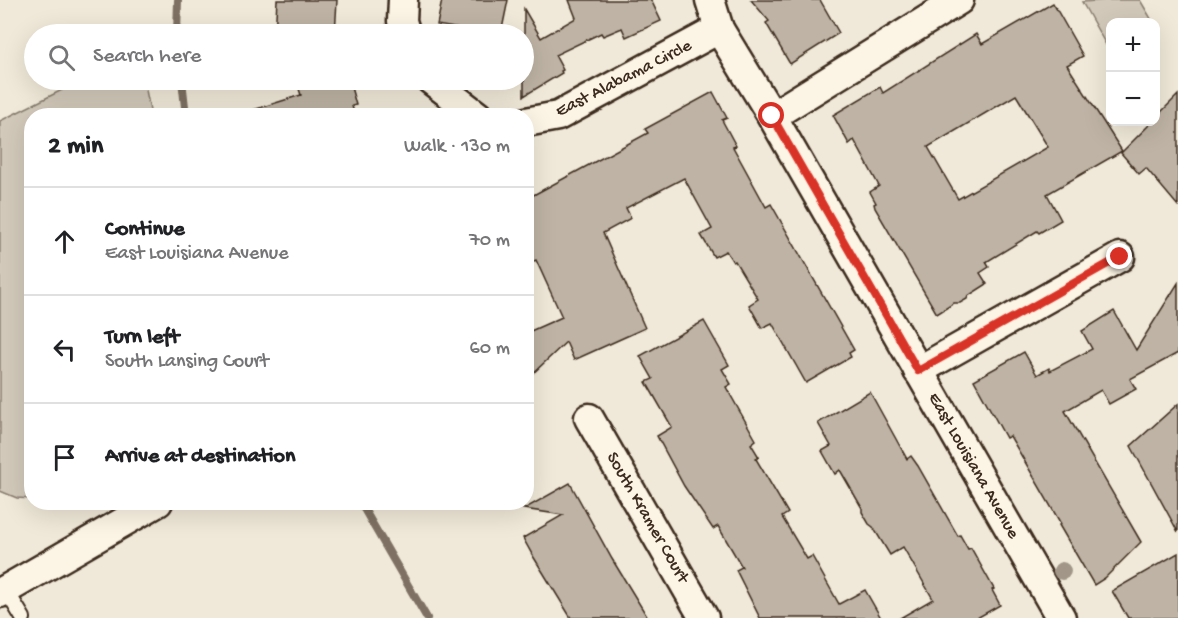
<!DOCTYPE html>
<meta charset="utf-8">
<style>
body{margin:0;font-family:"Gochi Hand",sans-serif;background:#f6f6f6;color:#202124}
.controls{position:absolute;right:18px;top:18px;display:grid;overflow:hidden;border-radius:12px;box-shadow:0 6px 24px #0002}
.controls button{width:54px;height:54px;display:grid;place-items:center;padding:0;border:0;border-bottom:2px solid #e0e0e0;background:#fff;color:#202124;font:30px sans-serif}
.stop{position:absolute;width:18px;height:18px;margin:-14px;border:4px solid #d93025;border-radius:50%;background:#fff}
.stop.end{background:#d93025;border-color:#fff;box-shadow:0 2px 6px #0008}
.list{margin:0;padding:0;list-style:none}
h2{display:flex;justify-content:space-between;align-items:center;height:78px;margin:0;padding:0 24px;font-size:26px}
h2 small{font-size:20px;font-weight:400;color:#757577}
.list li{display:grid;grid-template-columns:39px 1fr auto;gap:18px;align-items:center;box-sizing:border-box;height:108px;padding:0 24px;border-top:2px solid #e0e0e0}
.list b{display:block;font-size:22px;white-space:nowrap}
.list p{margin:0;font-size:20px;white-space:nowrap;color:#757577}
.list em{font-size:20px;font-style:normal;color:#757577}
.icon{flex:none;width:33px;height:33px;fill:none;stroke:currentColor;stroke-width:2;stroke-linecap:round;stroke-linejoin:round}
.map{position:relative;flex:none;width:1178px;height:618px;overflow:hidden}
.search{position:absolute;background:#fff;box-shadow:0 6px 24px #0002;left:24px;top:24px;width:510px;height:66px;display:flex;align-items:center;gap:15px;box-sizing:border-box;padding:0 21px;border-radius:33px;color:#757577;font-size:22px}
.panel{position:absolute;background:#fff;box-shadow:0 6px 24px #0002;left:24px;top:108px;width:510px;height:402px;border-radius:24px}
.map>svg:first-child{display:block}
</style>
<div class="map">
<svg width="1178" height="618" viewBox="0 0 1178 618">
<rect width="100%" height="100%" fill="#f0e9d9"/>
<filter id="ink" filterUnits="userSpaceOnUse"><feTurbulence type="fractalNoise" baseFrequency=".0167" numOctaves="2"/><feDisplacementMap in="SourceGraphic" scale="12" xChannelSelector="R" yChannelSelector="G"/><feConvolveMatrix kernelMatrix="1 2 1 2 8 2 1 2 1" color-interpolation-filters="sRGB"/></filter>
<g filter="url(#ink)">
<!-- green -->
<g fill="#d2c9ba" stroke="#867a6c" stroke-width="1.5">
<polygon points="1108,0 1140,0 1153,22 1110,22 1110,52 1082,2"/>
<polygon points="98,80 136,80 145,85 151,115 32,116 31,499 17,498 0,491 0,121 66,88"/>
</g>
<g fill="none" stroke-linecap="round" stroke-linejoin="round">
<!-- stream -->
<g stroke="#7e7163" stroke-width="8">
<polyline points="177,34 178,0"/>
<polyline points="182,80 186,116"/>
<polyline points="360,502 427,618"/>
</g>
</g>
<!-- building -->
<g fill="#beb3a4" stroke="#3b2a1e" stroke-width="1.5" fill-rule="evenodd">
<polygon points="277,0 337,0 335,34 275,34"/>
<polygon points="442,0 508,0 501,34 488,34 437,25"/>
<polygon points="569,0 651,0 661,21 626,37 622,28 603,36 601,33 555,55 563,70 561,71 562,73 524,96 524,9 541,38 576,18"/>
<polygon points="751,0 820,0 839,33 790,64 766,23 769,21"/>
<path d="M1053 3 1083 56 1067 65 1122 151 1047 194 1061 220 1039 233 1037 231 986 262 989 267 980 273 987 284 968 296 967 299 960 303H954L937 314 875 208 874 204 876 203 870 192 879 186 854 140 849 144 833 115 880 87 883 93 976 34 982 44ZM1016 95 1048 147 958 199 928 147Z"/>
<polygon points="296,80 349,80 356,105 352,106 355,116 254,116 253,110 301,95"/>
<polygon points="713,92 727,118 722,120 736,146 733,147 766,207 771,204 854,350 849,353 851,357 806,383 772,323 762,328 749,305 758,299 735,261 733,262 726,251 714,257 701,235 712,229 684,178 626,208 631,218 603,233 645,328 574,360 566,342 526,380 526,333 562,317 536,260 526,265 526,199 648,133 645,129"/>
<polygon points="1178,95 1178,206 1146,168 1139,174 1121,153 1152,122 1155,122 1155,118"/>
<polygon points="1178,283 1178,353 1130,379 1136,389 1109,404 1101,390 1065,411 1141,542 1105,578 1094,585 1059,525 1061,524 1010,436 1006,438 974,380 1024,352 1037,375 1049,368 1050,371 1092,349 1082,331 1114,311 1136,350"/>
<polygon points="704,321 729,365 722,369 731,384 726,387 756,440 751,444 759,457 756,459 788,513 782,517 807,559 812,556 839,604 865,590 881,618 760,618 736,570 742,567 718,526 713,529 684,486 657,436 672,427 646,382 653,379 640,356"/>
<polygon points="870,392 907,459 911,456 918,466 958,536 960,535 968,549 971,548 994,589 992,590 1000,605 977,618 900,618 933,599 903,547 890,555 873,527 869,524 862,512 862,508 840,470 835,474 822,451 831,446 818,423"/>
<polygon points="1178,404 1178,532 1131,446"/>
<polygon points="570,483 612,559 648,618 571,618 533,556 523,538 563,515 524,509"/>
<polygon points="1178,553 1178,618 1128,618 1112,591"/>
</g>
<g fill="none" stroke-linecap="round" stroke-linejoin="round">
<defs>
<polyline id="lane" points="6,590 23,618"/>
<g id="street">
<polyline points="403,0 402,21 406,34"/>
<polyline points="710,0 719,29 772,116 1061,618"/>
<polyline points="431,80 478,116"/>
<polyline points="772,116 959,0"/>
<polyline points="526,122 558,116 719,29"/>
<polyline points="918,371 1120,257"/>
<polyline points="589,418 704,618"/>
<polyline points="0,593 158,502"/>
</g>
</defs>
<!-- lane casing -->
<use href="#lane" stroke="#3b2a1e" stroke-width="18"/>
<!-- street casing -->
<use href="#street" stroke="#3b2a1e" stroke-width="33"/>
<!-- lane -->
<use href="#lane" stroke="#fcf5e5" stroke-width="14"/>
<!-- street -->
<use href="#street" stroke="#fcf5e5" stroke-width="28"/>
</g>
<!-- trees -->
<circle fill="#a19688" cx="1062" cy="571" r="9"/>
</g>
<g fill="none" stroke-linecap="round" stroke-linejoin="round" filter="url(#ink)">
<!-- route -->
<polyline stroke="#d93025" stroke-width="8" points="772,116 918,371 1120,257"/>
</g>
<g text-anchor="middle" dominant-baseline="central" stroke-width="4.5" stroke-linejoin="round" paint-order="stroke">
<!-- street labels -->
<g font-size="18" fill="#3b2a1e" stroke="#fcf5e5">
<text transform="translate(624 79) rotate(-27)">East Alabama Circle</text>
<text transform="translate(973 466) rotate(60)">East Louisiana Avenue</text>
<text transform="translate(647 518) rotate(60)">South Kramer Court</text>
</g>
</g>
</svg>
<div class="controls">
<button>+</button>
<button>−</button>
</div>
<div class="stop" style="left:772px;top:116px"></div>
<div class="stop end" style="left:1120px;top:257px"></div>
<div class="search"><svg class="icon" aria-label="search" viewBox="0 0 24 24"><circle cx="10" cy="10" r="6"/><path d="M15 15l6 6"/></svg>Search here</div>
<section class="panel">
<h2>2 min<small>Walk · 130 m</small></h2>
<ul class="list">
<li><svg class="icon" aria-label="ahead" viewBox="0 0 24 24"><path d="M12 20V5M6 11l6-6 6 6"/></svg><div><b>Continue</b><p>East Louisiana Avenue</p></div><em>70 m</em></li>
<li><svg class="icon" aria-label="left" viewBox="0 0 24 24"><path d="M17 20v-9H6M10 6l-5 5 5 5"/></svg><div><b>Turn left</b><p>South Lansing Court</p></div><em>60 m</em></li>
<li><svg class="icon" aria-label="arrive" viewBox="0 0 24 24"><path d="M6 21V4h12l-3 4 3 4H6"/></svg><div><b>Arrive at destination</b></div></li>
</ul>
</section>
</div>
